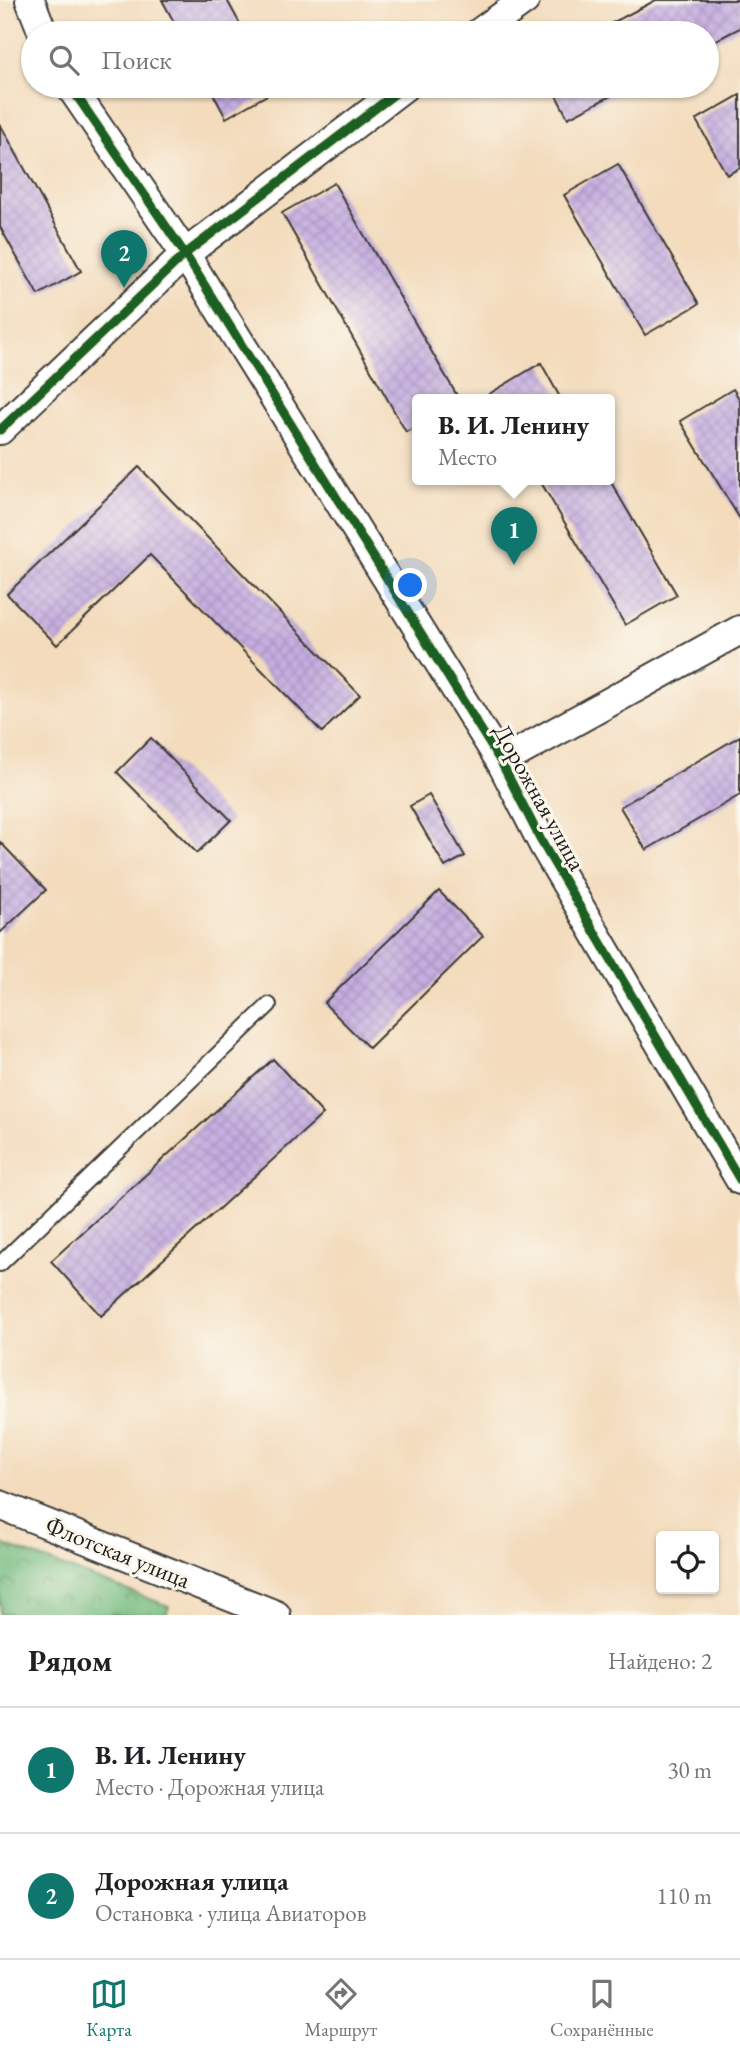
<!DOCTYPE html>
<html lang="ru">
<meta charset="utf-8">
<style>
body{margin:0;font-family:"EB Garamond",serif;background:#f2f2f2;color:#202124}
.controls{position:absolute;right:21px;bottom:21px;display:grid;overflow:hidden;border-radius:7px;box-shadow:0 2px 5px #0004}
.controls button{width:63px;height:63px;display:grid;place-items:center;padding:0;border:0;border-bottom:2px solid #e0e0e0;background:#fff;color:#202124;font:35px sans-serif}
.you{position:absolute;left:411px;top:586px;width:24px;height:24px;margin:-18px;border:5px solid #fff;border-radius:50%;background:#1a73e8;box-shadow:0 0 0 10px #1a73e833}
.badge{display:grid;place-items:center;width:46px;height:46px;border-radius:50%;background:#0f766e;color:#fff;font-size:23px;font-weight:700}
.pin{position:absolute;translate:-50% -58px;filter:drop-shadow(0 2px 4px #0008)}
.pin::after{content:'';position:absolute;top:37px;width:24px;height:21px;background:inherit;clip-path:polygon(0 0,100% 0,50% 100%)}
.popup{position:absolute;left:412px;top:394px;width:203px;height:91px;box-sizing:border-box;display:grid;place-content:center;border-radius:7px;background:#fff;filter:drop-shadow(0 2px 5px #0005);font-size:23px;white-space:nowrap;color:#757577}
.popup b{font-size:26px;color:#202124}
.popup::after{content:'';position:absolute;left:50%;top:100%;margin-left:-14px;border:14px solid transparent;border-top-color:#fff}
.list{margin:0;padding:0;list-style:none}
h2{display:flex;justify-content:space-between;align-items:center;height:91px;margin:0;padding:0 28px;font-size:30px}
h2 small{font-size:23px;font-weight:400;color:#757577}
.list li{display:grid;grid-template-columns:46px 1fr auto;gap:21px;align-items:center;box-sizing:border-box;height:126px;padding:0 28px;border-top:2px solid #e0e0e0}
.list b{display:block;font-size:26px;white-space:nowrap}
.list p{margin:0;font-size:23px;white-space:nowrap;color:#757577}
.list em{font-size:23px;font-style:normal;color:#757577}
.icon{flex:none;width:38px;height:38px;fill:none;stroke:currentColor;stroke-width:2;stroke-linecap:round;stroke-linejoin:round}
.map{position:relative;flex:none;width:740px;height:1615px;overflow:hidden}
.search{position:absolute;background:#fff;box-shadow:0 2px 5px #0004;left:21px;right:21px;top:21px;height:77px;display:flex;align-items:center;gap:18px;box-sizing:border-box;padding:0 24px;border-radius:38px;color:#757577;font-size:26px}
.sheet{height:343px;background:#fff}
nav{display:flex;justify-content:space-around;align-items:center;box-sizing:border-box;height:98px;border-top:2px solid #e0e0e0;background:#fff;font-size:19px;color:#757577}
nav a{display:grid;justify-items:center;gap:4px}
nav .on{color:#0f766e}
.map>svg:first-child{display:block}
</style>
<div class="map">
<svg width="740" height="1615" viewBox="0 0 740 1615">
<defs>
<pattern id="forest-crowns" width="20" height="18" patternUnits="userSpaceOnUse" patternTransform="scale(1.75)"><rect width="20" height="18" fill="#75bc80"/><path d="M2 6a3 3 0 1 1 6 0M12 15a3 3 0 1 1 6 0" fill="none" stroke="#5f9868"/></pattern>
<pattern id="building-cross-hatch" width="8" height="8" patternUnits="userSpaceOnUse" patternTransform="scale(1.75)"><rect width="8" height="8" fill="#c5ade0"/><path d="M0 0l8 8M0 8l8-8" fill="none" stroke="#a994c0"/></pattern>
</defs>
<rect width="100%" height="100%" fill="#fbf7ec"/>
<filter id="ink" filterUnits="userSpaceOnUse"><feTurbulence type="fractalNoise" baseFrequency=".0143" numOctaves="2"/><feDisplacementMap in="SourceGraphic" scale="14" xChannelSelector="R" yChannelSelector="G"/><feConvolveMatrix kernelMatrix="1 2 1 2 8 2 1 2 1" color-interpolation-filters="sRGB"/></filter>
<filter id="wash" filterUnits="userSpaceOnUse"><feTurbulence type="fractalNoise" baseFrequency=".00686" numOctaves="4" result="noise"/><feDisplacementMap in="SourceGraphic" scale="28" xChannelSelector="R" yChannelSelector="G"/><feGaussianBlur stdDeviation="1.57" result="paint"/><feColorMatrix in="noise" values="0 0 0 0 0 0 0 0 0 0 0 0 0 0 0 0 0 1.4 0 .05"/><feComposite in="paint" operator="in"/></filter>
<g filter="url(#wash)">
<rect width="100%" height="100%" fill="#f3dbbc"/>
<!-- forest -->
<polygon fill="url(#forest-crowns)" stroke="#486c4e" stroke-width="2" points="0,1543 169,1606 166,1615 0,1615"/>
<g id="blocks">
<!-- building -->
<g fill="url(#building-cross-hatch)">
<polygon points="162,0 227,0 245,33 180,33"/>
<polygon points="656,0 740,0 740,28 707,45 707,33 593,33"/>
<polygon points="209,86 273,86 276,90 226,118"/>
<polygon points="551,86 630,86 568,118"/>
<polygon points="740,95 740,168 727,175 696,120"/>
<polygon points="0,124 81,271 38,295 0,227"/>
<polygon points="618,164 699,304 645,335 564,195"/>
<polygon points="334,183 459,399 418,399 418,426 406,432 282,213"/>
<polygon points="541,363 561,399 492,399 489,394"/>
<polygon points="733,389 740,400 740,519 680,421"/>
<polygon points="139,467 360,695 322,732 150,555 57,645 7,594"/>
<polygon points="539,479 609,479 677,595 625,625"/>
<polygon points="740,736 740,795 646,850 620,807"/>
<polygon points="151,738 231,820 197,853 117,772"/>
<polygon points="429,795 465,856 445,867 410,806"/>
<polygon points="0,842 46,890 0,933"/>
<polygon points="439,891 483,936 369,1048 324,1003"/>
<polygon points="273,1059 323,1114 101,1316 51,1261"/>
</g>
</g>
</g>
<g filter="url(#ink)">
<use href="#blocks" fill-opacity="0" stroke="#3c3934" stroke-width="2"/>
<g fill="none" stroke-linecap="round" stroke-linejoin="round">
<defs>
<polyline id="service" points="0,1264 269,1005"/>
<g id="minor">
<polyline points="30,0 43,33"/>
<polyline points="479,33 525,0"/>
<polyline points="70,86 185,254 501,762 544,846 740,1180"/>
<polyline points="0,430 185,254 405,86"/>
<polyline points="501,762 740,630"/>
<polyline points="0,1505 276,1615"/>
</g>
</defs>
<!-- service casing -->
<use href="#service" stroke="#3c3934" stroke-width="18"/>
<!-- minor casing -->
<use href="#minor" stroke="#3c3934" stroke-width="32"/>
<!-- service -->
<use href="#service" stroke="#fff" stroke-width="14"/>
<!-- minor -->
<use href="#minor" stroke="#fff" stroke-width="28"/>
<defs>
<g id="cycleway">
<polyline points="70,86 185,254 501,762 544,846 740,1180"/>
<polyline points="0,430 185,254 405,86"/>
</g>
</defs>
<!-- cycleway casing -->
<use href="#cycleway" stroke="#fbf7ec" stroke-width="13"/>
<!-- cycleway -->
<use href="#cycleway" stroke="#1b5e20" stroke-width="9"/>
</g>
</g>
<g text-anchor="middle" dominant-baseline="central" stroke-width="6" stroke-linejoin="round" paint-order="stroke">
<!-- street labels -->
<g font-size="24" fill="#1c1c1c" stroke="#fbf7ec">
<text transform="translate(540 797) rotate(61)">Дорожная улица</text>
<text transform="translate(118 1552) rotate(22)">Флотская улица</text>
</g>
</g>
</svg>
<div class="controls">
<button><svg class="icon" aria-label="locate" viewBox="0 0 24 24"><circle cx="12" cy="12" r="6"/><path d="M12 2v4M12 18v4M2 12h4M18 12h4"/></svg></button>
</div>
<div class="you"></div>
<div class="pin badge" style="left:514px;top:565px">1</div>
<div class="popup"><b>В. И. Ленину</b>Место</div>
<div class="pin badge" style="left:124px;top:288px">2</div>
<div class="search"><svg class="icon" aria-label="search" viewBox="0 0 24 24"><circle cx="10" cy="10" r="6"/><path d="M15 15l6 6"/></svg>Поиск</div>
</div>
<section class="sheet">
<h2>Рядом<small>Найдено: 2</small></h2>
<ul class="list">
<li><span class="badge">1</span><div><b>В. И. Ленину</b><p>Место · Дорожная улица</p></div><em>30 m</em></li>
<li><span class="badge">2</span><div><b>Дорожная улица</b><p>Остановка · улица Авиаторов</p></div><em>110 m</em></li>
</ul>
</section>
<nav>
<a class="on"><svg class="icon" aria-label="map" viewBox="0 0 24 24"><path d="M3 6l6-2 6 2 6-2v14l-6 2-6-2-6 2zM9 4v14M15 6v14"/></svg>Карта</a>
<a><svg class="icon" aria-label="directions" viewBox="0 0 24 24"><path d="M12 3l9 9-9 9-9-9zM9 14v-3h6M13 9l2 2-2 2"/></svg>Маршрут</a>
<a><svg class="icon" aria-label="saved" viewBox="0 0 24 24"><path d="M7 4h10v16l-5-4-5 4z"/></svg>Сохранённые</a>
</nav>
